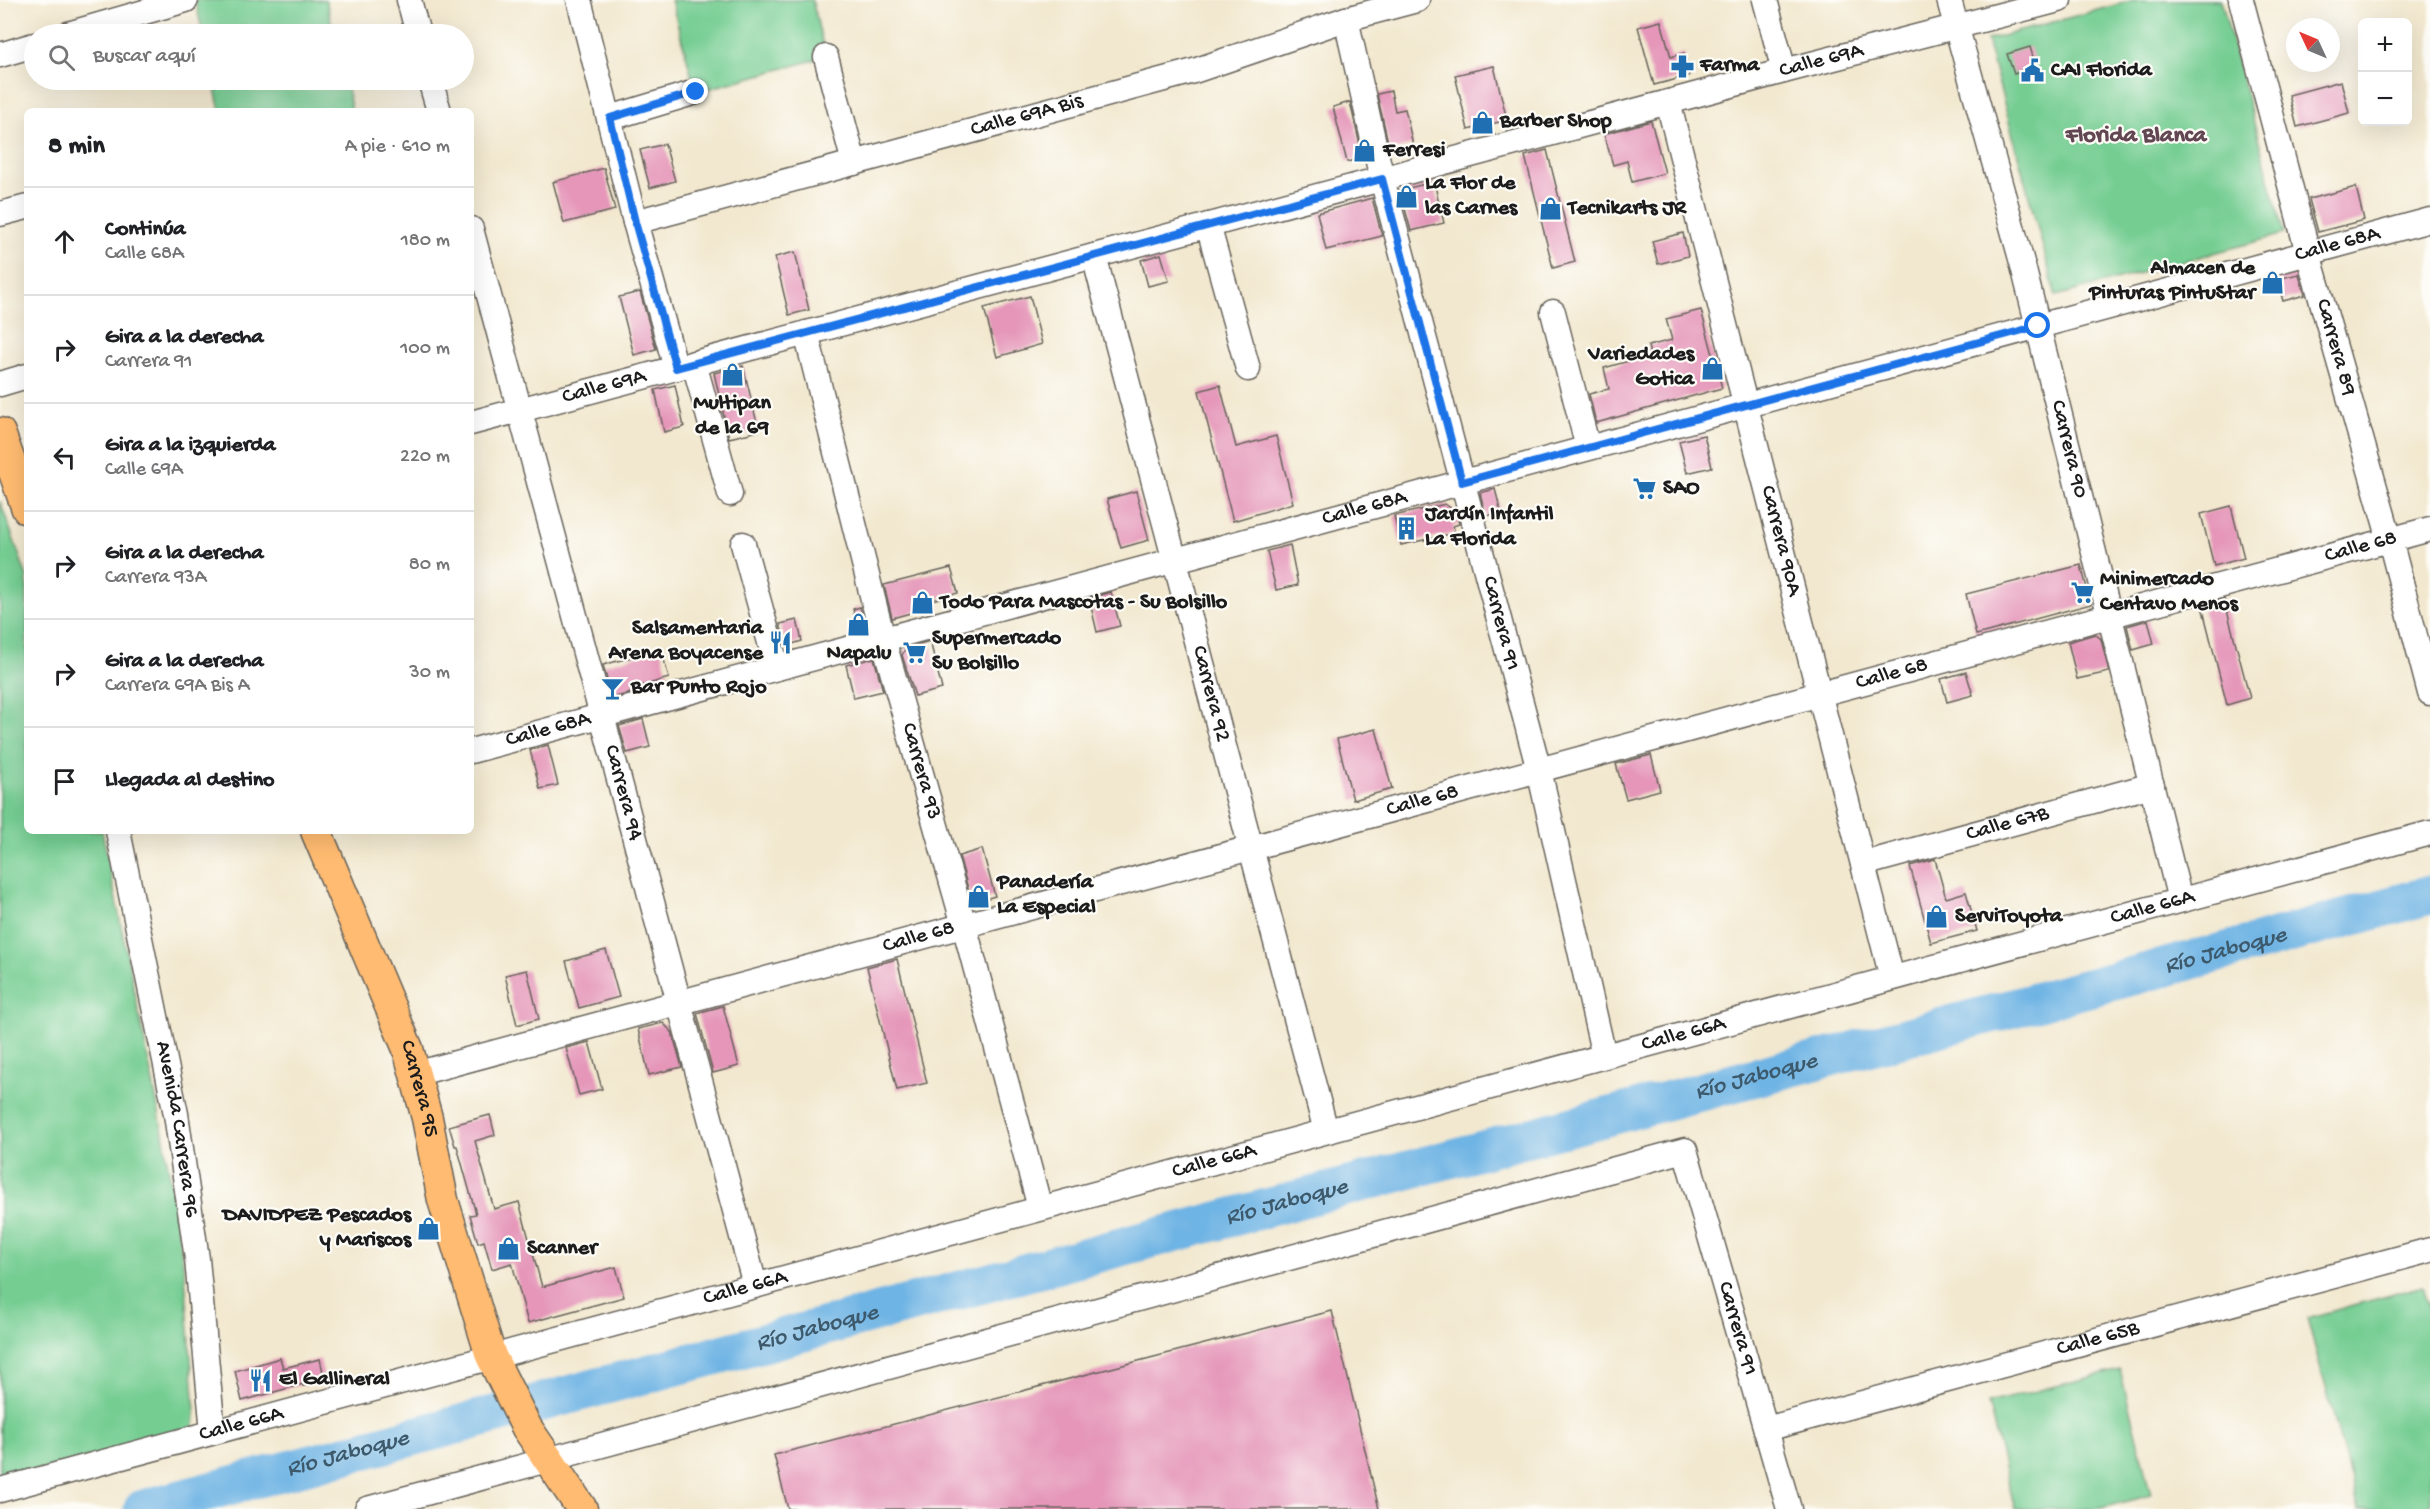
<!DOCTYPE html>
<html lang="es">
<meta charset="utf-8">
<style>
body{margin:0;font-family:"Gochi Hand",sans-serif;background:#f2f2f2;color:#202124}
.controls{position:absolute;right:18px;top:18px;display:grid;overflow:hidden;border-radius:9px;box-shadow:0 6px 24px #0002}
.controls button{width:54px;height:54px;display:grid;place-items:center;padding:0;border:0;border-bottom:2px solid #e0e0e0;background:#fff;color:#202124;font:30px sans-serif}
.compass{position:absolute;left:2286px;top:18px;width:54px;height:54px;border-radius:50%;background:#fff;box-shadow:0 6px 24px #0002;rotate:314deg}
.stop{position:absolute;width:18px;height:18px;margin:-14px;border:4px solid #1a73e8;border-radius:50%;background:#fff}
.stop.end{background:#1a73e8;border-color:#fff;box-shadow:0 2px 6px #0008}
.list{margin:0;padding:0;list-style:none}
h2{display:flex;justify-content:space-between;align-items:center;height:78px;margin:0;padding:0 24px;font-size:26px}
h2 small{font-size:20px;font-weight:400;color:#757577}
.list li{display:grid;grid-template-columns:39px 1fr auto;gap:18px;align-items:center;box-sizing:border-box;height:108px;padding:0 24px;border-top:2px solid #e0e0e0}
.list b{display:block;font-size:22px;white-space:nowrap}
.list p{margin:0;font-size:20px;white-space:nowrap;color:#757577}
.list em{font-size:20px;font-style:normal;color:#757577}
.icon{flex:none;width:33px;height:33px;fill:none;stroke:currentColor;stroke-width:2;stroke-linecap:round;stroke-linejoin:round}
.map{position:relative;flex:none;width:2430px;height:1509px;overflow:hidden}
.search{position:absolute;background:#fff;box-shadow:0 6px 24px #0002;left:24px;top:24px;width:450px;height:66px;display:flex;align-items:center;gap:15px;box-sizing:border-box;padding:0 21px;border-radius:33px;color:#757577;font-size:22px}
.panel{position:absolute;background:#fff;box-shadow:0 6px 24px #0002;left:24px;top:108px;width:450px;height:726px;border-radius:9px}
.map>svg:first-child{display:block}
</style>
<div class="map">
<svg width="2430" height="1509" viewBox="0 0 2430 1509">
<rect width="100%" height="100%" fill="#fdfcf7"/>
<filter id="ink" filterUnits="userSpaceOnUse"><feTurbulence type="fractalNoise" baseFrequency=".0167" numOctaves="2"/><feDisplacementMap in="SourceGraphic" scale="12" xChannelSelector="R" yChannelSelector="G"/><feConvolveMatrix kernelMatrix="1 2 1 2 8 2 1 2 1" color-interpolation-filters="sRGB"/></filter>
<filter id="wash" filterUnits="userSpaceOnUse"><feTurbulence type="fractalNoise" baseFrequency=".008" numOctaves="4" result="noise"/><feDisplacementMap in="SourceGraphic" scale="24" xChannelSelector="R" yChannelSelector="G"/><feGaussianBlur stdDeviation="1.35" result="paint"/><feColorMatrix in="noise" values="0 0 0 0 0 0 0 0 0 0 0 0 0 0 0 0 0 1.4 0 .05"/><feComposite in="paint" operator="in"/></filter>
<g filter="url(#wash)">
<rect width="100%" height="100%" fill="#f2e8cf"/>
<!-- green -->
<g fill="#75cd92" stroke="#487457" stroke-width="1.5">
<polygon points="195,0 326,0 334,34 203,34"/>
<polygon points="671,0 812,0 826,57 696,92"/>
<polygon points="2134,0 2221,0 2284,234 2056,296 1987,40"/>
<polygon points="213,80 345,80 352,111 220,111"/>
<polygon points="0,501 27,577 27,831 102,831 163,1133 185,1276 195,1411 194,1425 188,1431 0,1481"/>
<polygon points="2423,1286 2430,1311 2430,1509 2359,1509 2307,1318"/>
<polygon points="2120,1370 2151,1495 2097,1509 2015,1509 1988,1403"/>
</g>
<g fill="none" stroke-linecap="round" stroke-linejoin="round">
<!-- river -->
<path stroke="#6eb4e4" stroke-width="39" id="s1" d="M143 1509 2256 943 2430 895"/>
</g>
<g id="blocks">
<!-- building -->
<g fill="#e596b9">
<polygon points="1661,21 1671,57 1684,53 1689,76 1654,85 1638,27"/>
<polygon points="2030,47 2036,67 2014,74 2007,54"/>
<polygon points="1494,66 1507,120 1468,130 1455,75"/>
<polygon points="2341,81 2349,113 2297,127 2289,95"/>
<polygon points="1391,91 1395,111 1405,109 1413,145 1390,151 1377,94"/>
<polygon points="1350,102 1363,158 1347,162 1333,107"/>
<polygon points="1651,121 1665,173 1632,182 1627,161 1613,165 1604,134"/>
<polygon points="665,144 675,181 650,188 640,150"/>
<polygon points="1547,150 1575,262 1553,268 1525,156"/>
<polygon points="604,168 615,210 564,223 553,182"/>
<polygon points="1434,182 1444,223 1411,231 1400,190"/>
<polygon points="2356,187 2364,220 2318,232 2309,199"/>
<polygon points="1372,198 1382,236 1326,250 1317,213"/>
<polygon points="1683,233 1688,256 1658,264 1652,241"/>
<polygon points="795,252 809,310 789,315 775,257"/>
<polygon points="1161,254 1169,281 1148,286 1141,260"/>
<polygon points="2299,274 2305,295 2283,301 2277,279"/>
<polygon points="640,292 656,349 634,355 619,297"/>
<polygon points="1030,296 1042,344 997,357 984,308"/>
<polygon points="1701,310 1722,388 1596,423 1589,394 1609,389 1604,368 1650,355 1648,346 1672,340 1666,319"/>
<polygon points="743,366 759,431 729,438 714,373"/>
<polygon points="675,385 684,427 664,432 655,390"/>
<polygon points="1220,385 1236,447 1276,436 1293,503 1233,521 1199,391"/>
<polygon points="1704,435 1712,467 1687,473 1679,441"/>
<polygon points="1495,489 1501,512 1486,516 1480,493"/>
<polygon points="1136,491 1149,540 1121,548 1107,499"/>
<polygon points="1445,504 1456,512 1459,524 1453,526 1455,533 1401,545 1394,516"/>
<polygon points="2231,506 2244,558 2214,566 2201,514"/>
<polygon points="1290,545 1298,585 1276,590 1267,551"/>
<polygon points="2081,565 2091,604 1976,635 1966,594"/>
<polygon points="951,568 958,593 932,600 933,607 892,618 884,585"/>
<polygon points="1111,592 1120,626 1097,632 1089,598"/>
<polygon points="2224,599 2250,698 2227,705 2202,606"/>
<polygon points="860,607 865,626 857,627 853,609"/>
<polygon points="797,620 802,641 786,646 780,624"/>
<polygon points="2148,620 2154,644 2133,650 2127,626"/>
<polygon points="2095,634 2101,639 2109,672 2077,679 2068,642"/>
<polygon points="930,641 942,689 915,696 902,655 906,648"/>
<polygon points="661,649 669,678 634,688 635,692 612,698 603,665"/>
<polygon points="874,658 883,691 854,698 846,665"/>
<polygon points="1966,672 1973,695 1947,702 1941,679"/>
<polygon points="643,719 650,747 627,753 619,726"/>
<polygon points="1376,729 1392,789 1353,800 1337,739"/>
<polygon points="548,745 558,785 540,789 530,750"/>
<polygon points="1651,755 1660,790 1626,799 1616,764"/>
<polygon points="982,849 995,896 972,903 959,856"/>
<polygon points="1935,859 1946,898 1966,892 1977,931 1931,943 1910,866"/>
<polygon points="606,950 619,997 579,1008 566,961"/>
<polygon points="897,959 927,1083 897,1090 867,967"/>
<polygon points="527,970 539,1019 517,1025 505,975"/>
<polygon points="723,1006 739,1066 713,1073 697,1013"/>
<polygon points="663,1023 672,1032 682,1067 649,1075 638,1029"/>
<polygon points="589,1042 602,1089 579,1095 566,1048"/>
<polygon points="490,1115 495,1135 475,1141 494,1209 519,1202 542,1287 616,1267 624,1297 528,1323 512,1263 492,1269 484,1241 478,1243 470,1215 476,1214 457,1146 455,1146 449,1126"/>
<polygon points="1332,1311 1379,1509 788,1509 774,1455"/>
<polygon points="280,1358 283,1368 320,1359 325,1381 303,1386 303,1384 242,1401 235,1371"/>
</g>
</g>
</g>
<g filter="url(#ink)">
<use href="#blocks" fill-opacity="0" stroke="#67635b" stroke-width="1.5"/>
<g fill="none" stroke-linecap="round" stroke-linejoin="round">
<defs>
<g id="minor">
<polyline points="409,0 418,34"/>
<polyline points="579,0 635,222 676,368"/>
<polyline points="1765,0 1784,71"/>
<path id="s2" d="M1949 0 2023 266 2180 900"/>
<path id="s3" d="M2241 0 2308 253 2390 540 2430 693"/>
<path id="s4" d="M1346 19 1382 179 1539 770 1604 1056"/>
<polyline points="68,34 186,0"/>
<polyline points="0,55 34,45"/>
<polyline points="826,57 854,163"/>
<polyline points="430,80 439,111"/>
<path id="s5" d="M1668 102 1892 978"/>
<polyline points="610,118 696,92"/>
<polyline points="0,214 27,207"/>
<path id="s6" d="M635 222 1194 71 1346 19 1417 0"/>
<polyline points="1208,225 1248,369"/>
<path id="s7" d="M471 229 755 1285"/>
<path id="s8" d="M1094 256 1326 1131"/>
<polyline points="1553,312 1588,448"/>
<path id="s9" d="M806 333 883 639 964 925 1040 1208"/>
<polyline points="694,363 730,494"/>
<polyline points="0,384 27,376"/>
<path id="s10" d="M471 423 1784 71 2059 0"/>
<polyline points="743,544 777,668"/>
<path id="s11" d="M471 751 2430 220"/>
<path id="s12" d="M118 831 176 1114 197 1259 213 1432"/>
<path id="s13" d="M1863 864 2152 785"/>
<path id="s14" d="M415 1074 2430 529"/>
<path id="s15" d="M1766 1429 2430 1250"/>
<path id="s16" d="M0 1490 2430 833"/>
<path id="s17" d="M367 1509 1685 1150 1789 1509"/>
</g>
<g id="major">
<polyline points="0,433 27,509"/>
<path id="s18" d="M316 831 408 1049 427 1118 443 1200 491 1356 527 1428 582 1509"/>
</g>
</defs>
<!-- minor casing -->
<use href="#minor" stroke="#67635b" stroke-width="27"/>
<!-- major casing -->
<use href="#major" stroke="#67635b" stroke-width="33"/>
<!-- minor -->
<use href="#minor" stroke="#fff" stroke-width="24"/>
<!-- major -->
<use href="#major" stroke="#ffbb71" stroke-width="30"/>
</g>
</g>
<g fill="none" stroke-linecap="round" stroke-linejoin="round" filter="url(#ink)">
<!-- route -->
<polyline stroke="#1a73e8" stroke-width="8" points="696,92 610,118 635,222 676,368 1382,179 1462,482 2038,326"/>
</g>
<!-- icons -->
<defs>
<symbol id="pharmacy-bare" viewBox="-9 -9 18 18"><path d="M-2-6h4v4h4v4h-4v4h-4v-4h-4v-4h4Z" fill="#1f6fb2" stroke="#fdfcf7" stroke-width="2.5" paint-order="stroke"/></symbol>
<symbol id="civic-bare" viewBox="-9 -9 18 18"><path d="M-.6-6.5H3V-4.5H.6V-3L4-1V1h2V6H-6V1h2V-1L-.6-3ZM-1.2 2.5V6h2.4V2.5Z" fill="#1f6fb2" stroke="#fdfcf7" stroke-width="2.5" paint-order="stroke"/></symbol>
<symbol id="shop-bare" viewBox="-9 -9 18 18"><path d="M-5-2.5h2.3a2.7 3.5 0 0 1 5.4 0H5L5.5 6h-11ZM-1.5-2.5h3a1.5 2.3 0 0 0-3 0Z" fill="#1f6fb2" stroke="#fdfcf7" stroke-width="2.5" paint-order="stroke"/></symbol>
<symbol id="supermarket-bare" viewBox="-9 -9 18 18"><path d="M-6-5.5h2.5l.6 2H6L4.5 2H-2.5L-4.4-4H-6ZM-1.5 3.2a1.3 1.3 0 1 0 .1 0ZM3 3.2a1.3 1.3 0 1 0 .1 0Z" fill="#1f6fb2" stroke="#fdfcf7" stroke-width="2.5" paint-order="stroke"/></symbol>
<symbol id="building-bare" viewBox="-9 -9 18 18"><path d="M-4-6H4V6H1V3H-1V6H-4ZM-2.5-4.3h1.7v1.8h-1.7ZM.8-4.3h1.7v1.8H.8ZM-2.5-1h1.7V.8h-1.7ZM.8-1h1.7V.8H.8Z" fill="#1f6fb2" stroke="#fdfcf7" stroke-width="2.5" paint-order="stroke"/></symbol>
<symbol id="restaurant-bare" viewBox="-9 -9 18 18"><path d="M-5-6h1v4h1v-4h1v4h1v-4h1v5L-1.5 .5V6h-2V.5L-5-1ZM5-6V6H3V1.5H1.5Q1.5-4 5-6Z" fill="#1f6fb2" stroke="#fdfcf7" stroke-width="2.5" paint-order="stroke"/></symbol>
<symbol id="bar-bare" viewBox="-9 -9 18 18"><path d="M-6-5H6L.8 .8V4.5H3.5V6h-7V4.5H-.8V.8Z" fill="#1f6fb2" stroke="#fdfcf7" stroke-width="2.5" paint-order="stroke"/></symbol>
</defs>
<g fill-rule="evenodd">
<use href="#pharmacy-bare" x="1666" y="50" width="33" height="33"/>
<use href="#civic-bare" x="2016" y="54" width="33" height="33"/>
<use href="#shop-bare" x="1466" y="106" width="33" height="33"/>
<use href="#shop-bare" x="1348" y="134" width="33" height="33"/>
<use href="#shop-bare" x="1390" y="180" width="33" height="33"/>
<use href="#shop-bare" x="1534" y="192" width="33" height="33"/>
<use href="#shop-bare" x="2256" y="266" width="33" height="33"/>
<use href="#shop-bare" x="1696" y="352" width="33" height="33"/>
<use href="#shop-bare" x="716" y="358" width="33" height="33"/>
<use href="#supermarket-bare" x="1628" y="472" width="33" height="33"/>
<use href="#building-bare" x="1390" y="512" width="33" height="33"/>
<use href="#supermarket-bare" x="2066" y="576" width="33" height="33"/>
<use href="#shop-bare" x="906" y="586" width="33" height="33"/>
<use href="#shop-bare" x="842" y="608" width="33" height="33"/>
<use href="#restaurant-bare" x="764" y="626" width="33" height="33"/>
<use href="#supermarket-bare" x="898" y="636" width="33" height="33"/>
<use href="#bar-bare" x="596" y="672" width="33" height="33"/>
<use href="#shop-bare" x="962" y="880" width="33" height="33"/>
<use href="#shop-bare" x="1920" y="900" width="33" height="33"/>
<use href="#shop-bare" x="412" y="1212" width="33" height="33"/>
<use href="#shop-bare" x="492" y="1232" width="33" height="33"/>
<use href="#restaurant-bare" x="244" y="1364" width="33" height="33"/>
</g>
<g text-anchor="middle" dominant-baseline="central" stroke-width="4.5" stroke-linejoin="round" paint-order="stroke">
<!-- street labels -->
<g font-size="22" fill="#1c1c1c" stroke="#fdfcf7">
<text stroke="none"><textPath href="#s10" startOffset="1398">Calle 69A</textPath></text>
<text stroke="none"><textPath href="#s6" startOffset="406">Calle 69A Bis</textPath></text>
<text stroke="none"><textPath href="#s11" startOffset="1934">Calle 68A</textPath></text>
<text stroke="none"><textPath href="#s3" startOffset="360">Carrera 89</textPath></text>
<text stroke="none"><textPath href="#s10" startOffset="138">Calle 69A</textPath></text>
<text stroke="none"><textPath href="#s2" startOffset="465">Carrera 90</textPath></text>
<text stroke="none"><textPath href="#s11" startOffset="926">Calle 68A</textPath></text>
<text stroke="none"><textPath href="#s5" startOffset="453">Carrera 90A</textPath></text>
<text stroke="none"><textPath href="#s14" startOffset="2016">Calle 68</textPath></text>
<text stroke="none"><textPath href="#s4" startOffset="624">Carrera 91</textPath></text>
<text stroke="none"><textPath href="#s14" startOffset="1530">Calle 68</textPath></text>
<text stroke="none"><textPath href="#s8" startOffset="453">Carrera 92</textPath></text>
<text stroke="none"><textPath href="#s11" startOffset="80">Calle 68A</textPath></text>
<text stroke="none"><textPath href="#s9" startOffset="453">Carrera 93</textPath></text>
<text stroke="none"><textPath href="#s7" startOffset="584">Carrera 94</textPath></text>
<text stroke="none"><textPath href="#s14" startOffset="1044">Calle 68</textPath></text>
<text stroke="none"><textPath href="#s13" startOffset="150">Calle 67B</textPath></text>
<text stroke="none"><textPath href="#s16" startOffset="2230">Calle 66A</textPath></text>
<text stroke="none"><textPath href="#s14" startOffset="522">Calle 68</textPath></text>
<text stroke="none"><textPath href="#s16" startOffset="1744">Calle 66A</textPath></text>
<text stroke="none"><textPath href="#s18" startOffset="278">Carrera 95</textPath></text>
<text stroke="none"><textPath href="#s12" startOffset="304">Avenida Carrera 96</textPath></text>
<text stroke="none"><textPath href="#s16" startOffset="1258">Calle 66A</textPath></text>
<text stroke="none"><textPath href="#s16" startOffset="772">Calle 66A</textPath></text>
<text stroke="none"><textPath href="#s17" startOffset="1552">Carrera 91</textPath></text>
<text stroke="none"><textPath href="#s15" startOffset="344">Calle 65B</textPath></text>
<text stroke="none"><textPath href="#s16" startOffset="250">Calle 66A</textPath></text>
</g>
<!-- poi labels -->
<g font-size="22" font-weight="bold" fill="#1c1c1c" stroke="#fdfcf7" text-anchor="start">
<text x="1700" y="66">Farma</text>
<text x="2051" y="71">CAI Florida</text>
<text x="1500" y="122">Barber Shop</text>
<text x="1383" y="151">Ferresi</text>
<text x="1425" y="184">La Flor de<tspan x="1425" dy="25">las Carnes</tspan></text>
<text x="1568" y="209">Tecnikarts JR</text>
<text x="2255" y="269" text-anchor="end">Almacen de<tspan x="2255" dy="25">Pinturas PintuStar</tspan></text>
<text x="1694" y="355" text-anchor="end">Variedades<tspan x="1694" dy="25">Gotica</tspan></text>
<text x="732" y="404" text-anchor="middle">Multipan<tspan x="732" dy="25">de la 69</tspan></text>
<text x="1663" y="489">SAO</text>
<text x="1425" y="515">Jardín Infantil<tspan x="1425" dy="25">La Florida</tspan></text>
<text x="2100" y="580">Minimercado<tspan x="2100" dy="25">Centavo Menos</tspan></text>
<text x="940" y="603">Todo Para Mascotas - Su Bolsillo</text>
<text x="763" y="629" text-anchor="end">Salsamentaria<tspan x="763" dy="25">Arena Boyacense</tspan></text>
<text x="932" y="639">Supermercado<tspan x="932" dy="25">Su Bolsillo</tspan></text>
<text x="859" y="654" text-anchor="middle">Napalu</text>
<text x="631" y="688">Bar Punto Rojo</text>
<text x="997" y="883">Panadería<tspan x="997" dy="25">La Especial</tspan></text>
<text x="1955" y="917">ServiToyota</text>
<text x="411" y="1216" text-anchor="end">DAVIDPEZ Pescados<tspan x="411" dy="25">y Mariscos</tspan></text>
<text x="527" y="1249">Scanner</text>
<text x="279" y="1380">El Gallineral</text>
</g>
<!-- neighbourhood labels -->
<g font-size="24" font-weight="bold" fill="#624753" stroke="#fdfcf7">
<text x="2136" y="136">Florida Blanca</text>
</g>
<!-- water labels -->
<g font-size="24" font-style="italic" fill="#3d596c" stroke="#fdfcf7">
<text stroke="none"><textPath href="#s1" startOffset="2156">Río Jaboque</textPath></text>
<text stroke="none"><textPath href="#s1" startOffset="1670">Río Jaboque</textPath></text>
<text stroke="none"><textPath href="#s1" startOffset="1184">Río Jaboque</textPath></text>
<text stroke="none"><textPath href="#s1" startOffset="698">Río Jaboque</textPath></text>
<text stroke="none"><textPath href="#s1" startOffset="212">Río Jaboque</textPath></text>
</g>
</g>
</svg>
<div class="controls">
<button>+</button>
<button>−</button>
</div>
<svg class="compass" viewBox="-18 -18 36 36"><path d="M0-13l5 13h-10z" fill="#e53935"/><path d="M0 13l5-13h-10z" fill="#757577"/></svg>
<div class="stop" style="left:2038px;top:326px"></div>
<div class="stop end" style="left:696px;top:92px"></div>
<div class="search"><svg class="icon" aria-label="search" viewBox="0 0 24 24"><circle cx="10" cy="10" r="6"/><path d="M15 15l6 6"/></svg>Buscar aquí</div>
<section class="panel">
<h2>8 min<small>A pie · 610 m</small></h2>
<ul class="list">
<li><svg class="icon" aria-label="ahead" viewBox="0 0 24 24"><path d="M12 20V5M6 11l6-6 6 6"/></svg><div><b>Continúa</b><p>Calle 68A</p></div><em>180 m</em></li>
<li><svg class="icon" aria-label="right" viewBox="0 0 24 24"><path d="M7 20v-9h11M14 6l5 5-5 5"/></svg><div><b>Gira a la derecha</b><p>Carrera 91</p></div><em>100 m</em></li>
<li><svg class="icon" aria-label="left" viewBox="0 0 24 24"><path d="M17 20v-9H6M10 6l-5 5 5 5"/></svg><div><b>Gira a la izquierda</b><p>Calle 69A</p></div><em>220 m</em></li>
<li><svg class="icon" aria-label="right" viewBox="0 0 24 24"><path d="M7 20v-9h11M14 6l5 5-5 5"/></svg><div><b>Gira a la derecha</b><p>Carrera 93A</p></div><em>80 m</em></li>
<li><svg class="icon" aria-label="right" viewBox="0 0 24 24"><path d="M7 20v-9h11M14 6l5 5-5 5"/></svg><div><b>Gira a la derecha</b><p>Carrera 69A Bis A</p></div><em>30 m</em></li>
<li><svg class="icon" aria-label="arrive" viewBox="0 0 24 24"><path d="M6 21V4h12l-3 4 3 4H6"/></svg><div><b>Llegada al destino</b></div></li>
</ul>
</section>
</div>
